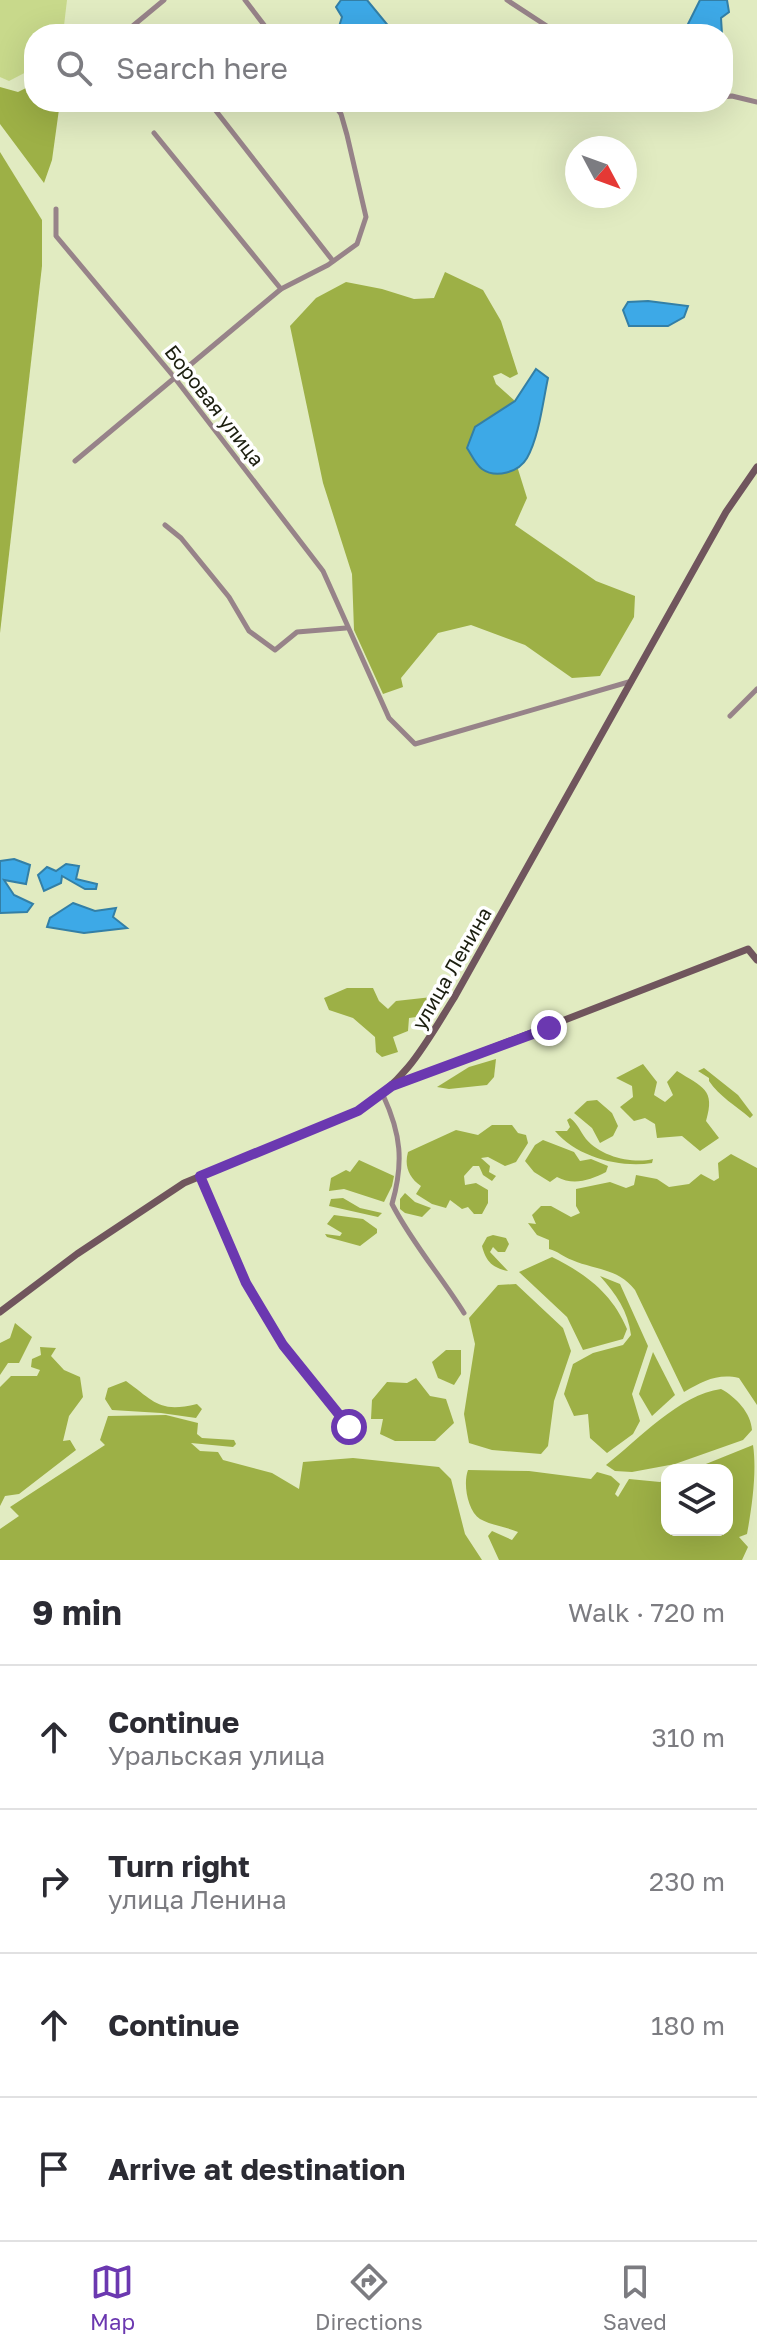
<!DOCTYPE html>
<meta charset="utf-8">
<style>
body{margin:0;font-family:"Golos Text",sans-serif;background:#f2f2f3;color:#2b2b33}
.controls{position:absolute;right:24px;bottom:24px;display:grid;overflow:hidden;border-radius:16px;box-shadow:0 8px 32px #0002}
.controls button{width:72px;height:72px;display:grid;place-items:center;padding:0;border:0;border-bottom:2px solid #e1e1e2;background:#fff;color:#2b2b33;font:40px sans-serif}
.compass{position:absolute;left:565px;top:136px;width:72px;height:72px;border-radius:50%;background:#fff;box-shadow:0 8px 32px #0002;rotate:131deg}
.stop{position:absolute;width:24px;height:24px;margin:-18px;border:6px solid #6b38b0;border-radius:50%;background:#fff}
.stop.end{background:#6b38b0;border-color:#fff;box-shadow:0 2px 8px #0008}
.list{margin:0;padding:0;list-style:none}
h2{display:flex;justify-content:space-between;align-items:center;height:104px;margin:0;padding:0 32px;font-size:34px}
h2 small{font-size:26px;font-weight:400;color:#7c7c81}
.list li{display:grid;grid-template-columns:52px 1fr auto;gap:24px;align-items:center;box-sizing:border-box;height:144px;padding:0 32px;border-top:2px solid #e1e1e2}
.list b{display:block;font-size:30px;white-space:nowrap}
.list p{margin:0;font-size:26px;white-space:nowrap;color:#7c7c81}
.list em{font-size:26px;font-style:normal;color:#7c7c81}
.icon{flex:none;width:44px;height:44px;fill:none;stroke:currentColor;stroke-width:2;stroke-linecap:round;stroke-linejoin:round}
.map{position:relative;flex:none;width:757px;height:1560px;overflow:hidden}
.search{position:absolute;background:#fff;box-shadow:0 8px 32px #0002;left:24px;right:24px;top:24px;height:88px;display:flex;align-items:center;gap:20px;box-sizing:border-box;padding:0 28px;border-radius:32px;color:#7c7c81;font-size:30px}
.sheet{height:680px;background:#fff}
nav{display:flex;justify-content:space-around;align-items:center;box-sizing:border-box;height:112px;border-top:2px solid #e1e1e2;background:#fff;font-size:22px;color:#7c7c81}
nav a{display:grid;justify-items:center;gap:4px}
nav .on{color:#6b38b0}
.map>svg:first-child{display:block}
</style>
<div class="map">
<svg width="757" height="1560" viewBox="0 0 757 1560">
<rect width="100%" height="100%" fill="#e1ebc1"/>
<!-- green -->
<polygon fill="#c8d98b" points="0,0 67,0 63,34 34,34 34,68 9,81 0,77"/>
<!-- forest -->
<g fill="#9db046">
<polygon points="34,84 34,102 60,102 52,160 44,183 0,124 0,87 18,92"/>
<polygon points="0,152 42,220 42,266 0,633"/>
<polygon points="445,272 483,290 501,321 518,374 510,378 501,373 493,376 496,384 515,401 475,427 512,471 517,466 527,498 515,525 596,581 635,596 634,617 600,676 572,678 525,645 471,625 438,633 401,678 403,687 383,694 354,630 352,574 323,483 290,326 316,298 346,282 382,289 414,299 434,298"/>
<polygon points="347,988 373,988 379,1001 388,1009 396,1001 432,997 438,1006 431,1015 409,1018 408,1031 393,1037 398,1052 382,1057 376,1052 375,1037 353,1018 329,1010 324,998"/>
<polygon points="496,1059 494,1077 487,1085 449,1089 437,1087 469,1067"/>
<path d="M643 1064 657 1082 654 1095 665 1102 673 1095 667 1082 677 1071C702 1087 716 1089 706 1121L719 1138 700 1151 682 1136 657 1138 655 1124 645 1118 634 1121 620 1107 633 1097 632 1086 616 1078Z"/>
<path d="M704 1068 738 1095 753 1115 750 1118C735 1105 720 1097 709 1081V1078L698 1071Z"/>
<polygon points="597,1100 612,1113 618,1126 613,1136 600,1143 592,1128 574,1113 587,1101"/>
<path d="M570 1118C578 1124 580 1131 586 1139 601 1157 633 1164 653 1159L652 1163C619 1168 577 1157 555 1131H567L570 1127 567 1120Z"/>
<path d="M492 1125H512L518 1133 526 1135 528 1143 516 1162 505 1166 488 1157 481 1158 490 1166 489 1172 496 1176 492 1181 483 1175 479 1166H473L464 1176 465 1185 476 1183 488 1190V1203L482 1214H474L468 1207 462 1209 450 1200 446 1208 432 1204 416 1194 421 1186C409 1178 404 1166 408 1152L456 1130 478 1135Z"/>
<path d="M543 1140 574 1152 580 1161 591 1159 608 1166 606 1172C590 1180 574 1186 557 1177L550 1182 534 1172 525 1161 535 1145Z"/>
<path d="M731 1154 757 1168V1405L739 1378C718 1373 703 1381 684 1392L635 1290C618 1268 595 1270 572 1260 563 1257 558 1251 549 1249V1240L537 1235 528 1223 536 1224 532 1215 541 1206H551L571 1217 580 1213 576 1206V1189L610 1182 626 1188 634 1185 636 1175 657 1179 669 1187 689 1184 701 1174 714 1181 719 1178 718 1163Z"/>
<polygon points="359,1160 394,1176 392,1186 384,1202 344,1189 329,1191 331,1178 346,1170 350,1172"/>
<polygon points="405,1193 415,1202 431,1208 422,1217 405,1213 400,1209 400,1199"/>
<polygon points="343,1198 360,1208 382,1213 378,1217 329,1206 331,1199"/>
<polygon points="334,1215 363,1219 377,1229 377,1233 360,1246 327,1237 325,1234 340,1236 342,1233 327,1224"/>
<path d="M493 1235 506 1238 509 1244 505 1252H498L493 1247 490 1252 508 1271C493 1268 486 1262 482 1246L487 1237Z"/>
<path d="M552 1257C586 1274 612 1293 627 1329L623 1339 583 1350 567 1317 519 1272Z"/>
<path d="M600 1276 620 1284 648 1346 632 1394 640 1421 633 1434 607 1453 590 1438 588 1414 574 1416 564 1394 573 1364 593 1353 623 1345 631 1335C628 1311 616 1294 600 1276Z"/>
<polygon points="516,1284 563,1328 571,1351 554,1401 548,1446 541,1454 492,1450 469,1443 464,1414 475,1344 469,1318 498,1285"/>
<polygon points="15,1323 32,1337 19,1363 8,1363 0,1375 0,1343 10,1338"/>
<polygon points="40,1347 56,1348 51,1356 64,1370 80,1377 83,1397 69,1416 63,1441 70,1440 76,1450 19,1494 5,1496 0,1506 0,1387 11,1376 37,1376 40,1370 31,1367 32,1359 41,1355"/>
<polygon points="446,1350 461,1350 461,1374 454,1385 438,1378 432,1362"/>
<polygon points="653,1352 675,1395 652,1416 639,1394"/>
<polygon points="416,1378 430,1396 446,1399 454,1423 435,1441 395,1441 380,1434 383,1419 371,1419 372,1400 387,1382 407,1383"/>
<path d="M126 1381C155 1402 159 1413 197 1404L202 1409 196 1418 161 1413 112 1410 105 1399 108 1388Z"/>
<path d="M721 1389C736 1397 751 1413 752 1430L743 1440 675 1464 632 1472 615 1471 606 1465C638 1440 680 1394 721 1389Z"/>
<polygon points="166,1415 198,1423 197,1434 202,1438 234,1440 236,1444 233,1447 191,1443 200,1451 218,1452 223,1460 272,1473 299,1489 303,1462 353,1458 439,1467 451,1479 465,1534 482,1560 0,1560 0,1529 19,1516 10,1507 105,1445 100,1440 108,1416"/>
<path d="M753 1445C757 1471 752 1507 747 1534L739 1537 748 1547 742 1560H499L488 1536 492 1531 512 1540 518 1532C507 1527 490 1525 480 1519 467 1510 463 1483 468 1470L529 1471 591 1479 597 1472 611 1476 620 1484 615 1494 618 1497 629 1479 660 1482 667 1479V1530H727V1470H691Z"/>
</g>
<!-- water -->
<g fill="#3da9e7" stroke="#337fa6" stroke-width="2">
<polygon points="341,0 367,0 395,34 337,33 342,17 336,7"/>
<polygon points="700,0 727,0 729,12 721,18 722,34 683,34"/>
<polygon points="648,301 688,306 684,317 668,326 629,326 623,310 628,302"/>
<path d="M536 369 548 378C543 401 539 437 527 458 519 472 496 479 482 469 476 465 471 454 467 448L475 427 515 401Z"/>
<polygon points="14,859 30,865 26,884 4,880 14,895 33,904 27,912 0,913 0,861"/>
<polygon points="66,864 79,866 76,879 97,884 96,889 85,889 62,876 61,883 44,891 38,875 47,867 56,871"/>
<polygon points="73,903 95,911 116,908 113,917 127,928 84,933 47,927 50,918"/>
</g>
<g fill="none" stroke-linecap="round" stroke-linejoin="round">
<!-- street -->
<g stroke="#978389" stroke-width="5">
<polyline points="245,0 271,34"/>
<polyline points="507,0 559,34"/>
<polyline points="123,34 164,0"/>
<polyline points="723,97 732,96 757,102"/>
<polyline points="209,102 333,261"/>
<polyline points="665,102 670,105 692,102"/>
<polyline points="154,133 281,289"/>
<polyline points="56,209 56,236 174,377 323,571 389,718 415,744 632,681"/>
<polyline points="75,461 281,289 328,265 357,244 366,217 347,135 341,114 332,102"/>
<polyline points="165,525 181,538 229,597 249,631 275,650 297,632 346,628"/>
<polyline points="730,716 757,689"/>
<path d="M383 1095C401 1134 404 1162 392 1204 412 1243 441 1276 464 1313"/>
<polyline points="200,1176 246,1283 283,1345 349,1427"/>
</g>
<!-- secondary -->
<g stroke="#70555d" stroke-width="7">
<polyline points="394,1086 748,949 757,960"/>
<path d="M0 1312 77 1254 184 1183 358 1111C408 1079 424 1046 454 998L726 512 757 467"/>
</g>
</g>
<g fill="none" stroke-linecap="round" stroke-linejoin="round">
<!-- route -->
<polyline stroke="#6b38b0" stroke-width="10" points="349,1427 283,1345 246,1283 200,1176 358,1111 392,1086 549,1028"/>
</g>
<g text-anchor="middle" dominant-baseline="central" stroke-width="7" stroke-linejoin="round" paint-order="stroke">
<!-- street labels -->
<g font-size="20" fill="#1b1e0f" stroke="#fff">
<text transform="translate(215 405) rotate(52)">Боровая улица</text>
<text transform="translate(451 968) rotate(-60)">улица Ленина</text>
</g>
</g>
</svg>
<div class="controls">
<button><svg class="icon" aria-label="layers" viewBox="0 0 24 24"><path d="M12 4l9 5-9 5-9-5zM3 14l9 5 9-5"/></svg></button>
</div>
<svg class="compass" viewBox="-18 -18 36 36"><path d="M0-13l5 13h-10z" fill="#e53935"/><path d="M0 13l5-13h-10z" fill="#7c7c81"/></svg>
<div class="stop" style="left:349px;top:1427px"></div>
<div class="stop end" style="left:549px;top:1028px"></div>
<div class="search"><svg class="icon" aria-label="search" viewBox="0 0 24 24"><circle cx="10" cy="10" r="6"/><path d="M15 15l6 6"/></svg>Search here</div>
</div>
<section class="sheet">
<h2>9 min<small>Walk · 720 m</small></h2>
<ul class="list">
<li><svg class="icon" aria-label="ahead" viewBox="0 0 24 24"><path d="M12 20V5M6 11l6-6 6 6"/></svg><div><b>Continue</b><p>Уральская улица</p></div><em>310 m</em></li>
<li><svg class="icon" aria-label="right" viewBox="0 0 24 24"><path d="M7 20v-9h11M14 6l5 5-5 5"/></svg><div><b>Turn right</b><p>улица Ленина</p></div><em>230 m</em></li>
<li><svg class="icon" aria-label="ahead" viewBox="0 0 24 24"><path d="M12 20V5M6 11l6-6 6 6"/></svg><div><b>Continue</b></div><em>180 m</em></li>
<li><svg class="icon" aria-label="arrive" viewBox="0 0 24 24"><path d="M6 21V4h12l-3 4 3 4H6"/></svg><div><b>Arrive at destination</b></div></li>
</ul>
</section>
<nav>
<a class="on"><svg class="icon" aria-label="map" viewBox="0 0 24 24"><path d="M3 6l6-2 6 2 6-2v14l-6 2-6-2-6 2zM9 4v14M15 6v14"/></svg>Map</a>
<a><svg class="icon" aria-label="directions" viewBox="0 0 24 24"><path d="M12 3l9 9-9 9-9-9zM9 14v-3h6M13 9l2 2-2 2"/></svg>Directions</a>
<a><svg class="icon" aria-label="saved" viewBox="0 0 24 24"><path d="M7 4h10v16l-5-4-5 4z"/></svg>Saved</a>
</nav>
